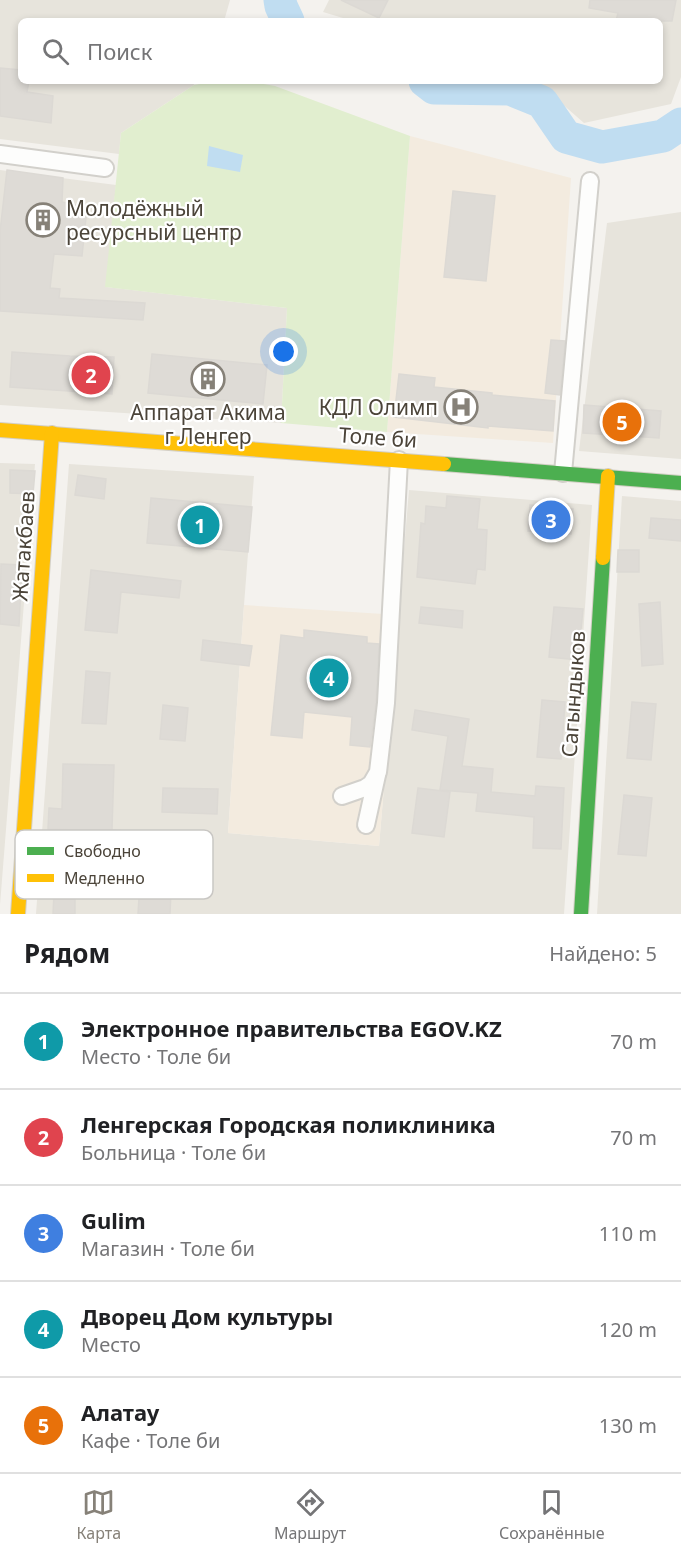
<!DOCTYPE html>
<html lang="ru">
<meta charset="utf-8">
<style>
body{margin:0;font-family:"Noto Sans",sans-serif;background:#f6f6f6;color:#202124}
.you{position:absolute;left:284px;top:352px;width:21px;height:21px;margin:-15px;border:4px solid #fff;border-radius:50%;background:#1a73e8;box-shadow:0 0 0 9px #1a73e833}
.badge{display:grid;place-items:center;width:39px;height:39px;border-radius:50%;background:#868178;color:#fff;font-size:20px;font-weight:700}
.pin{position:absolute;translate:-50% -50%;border:3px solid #fff;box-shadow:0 2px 6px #0006}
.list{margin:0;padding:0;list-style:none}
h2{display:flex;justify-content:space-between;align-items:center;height:78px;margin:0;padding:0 24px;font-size:26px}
h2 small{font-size:20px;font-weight:400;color:#757577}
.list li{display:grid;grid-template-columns:39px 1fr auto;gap:18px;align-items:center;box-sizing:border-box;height:96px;padding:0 24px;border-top:2px solid #e0e0e0}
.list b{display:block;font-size:22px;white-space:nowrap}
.list p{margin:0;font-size:20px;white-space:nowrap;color:#757577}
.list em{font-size:20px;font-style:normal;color:#757577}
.icon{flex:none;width:33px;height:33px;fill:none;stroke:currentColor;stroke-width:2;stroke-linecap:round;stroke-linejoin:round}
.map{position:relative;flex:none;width:681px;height:914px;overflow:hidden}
.search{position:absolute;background:#fff;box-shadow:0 3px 9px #0003;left:18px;right:18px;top:18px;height:66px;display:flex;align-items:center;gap:15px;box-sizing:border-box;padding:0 21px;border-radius:9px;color:#757577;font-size:22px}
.sheet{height:558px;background:#fff}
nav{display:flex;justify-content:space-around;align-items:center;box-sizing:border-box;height:84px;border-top:2px solid #e0e0e0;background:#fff;font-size:16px;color:#757577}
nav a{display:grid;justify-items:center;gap:3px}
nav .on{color:#868178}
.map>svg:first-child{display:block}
</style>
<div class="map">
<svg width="681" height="914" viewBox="0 0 681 914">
<rect width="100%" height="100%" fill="#f4f2ee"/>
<!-- residential -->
<g fill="#e7e4dc">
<polygon points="0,0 230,0 224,21 21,21 21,81 193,81 194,85 121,133 119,154 0,139"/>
<polygon points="329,0 681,0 681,77 671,104 584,123 536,81 660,81 660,21 353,21 323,12"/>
<polygon points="0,170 116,185 106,287 287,308 281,423 0,405"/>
<polygon points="681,212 681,459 579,451 607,223"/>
<polygon points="0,463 35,464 0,905"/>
<polygon points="69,464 254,476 244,605 228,833 379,846 409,490 592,505 564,914 36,914"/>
<polygon points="622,496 681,501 681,914 597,914"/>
</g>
<!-- commercial -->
<g fill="#f3ebdf">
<polygon points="410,136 571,178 553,443 387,432"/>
<polygon points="244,605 399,615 379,846 228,833"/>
</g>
<!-- green -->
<polygon fill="#e1eecf" points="217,81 247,81 275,86 410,136 387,432 281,423 287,308 105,287 121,133 194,85"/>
<!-- water -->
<polygon fill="#c0ddf1" points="209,146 243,155 240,172 207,166"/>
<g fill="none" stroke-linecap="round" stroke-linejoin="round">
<!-- river -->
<g stroke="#c0ddf1" stroke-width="33">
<polyline points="280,0 281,6 288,21"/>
<polyline points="425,81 434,88 510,89 542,102 566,137 602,147 663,136 681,124"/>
</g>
</g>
<!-- building -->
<g fill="#dedbd6" stroke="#dcd9d4" stroke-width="1.5">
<polygon points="341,0 388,0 379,18"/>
<polygon points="590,0 676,0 672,21 616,21 618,13 589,8"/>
<polygon points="0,68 21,70 21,81 29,81 27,92 53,96 51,123 0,116"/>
<polygon points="7,170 63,178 62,202 87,208 82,256 54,254 50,288 60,289 59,298 145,303 143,320 0,311 0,232"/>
<polygon points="453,191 495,196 486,281 444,277"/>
<polygon points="551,340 565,341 560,395 545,393"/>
<polygon points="12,352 70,356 114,357 112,394 10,387"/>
<polygon points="152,354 267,365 263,404 148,393"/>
<polygon points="399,374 435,378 434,387 492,393 492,395 555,401 553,431 488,426 488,428 394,417"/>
<polygon points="584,405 661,411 659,438 583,433"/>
<polygon points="10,470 35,471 33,494 10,493"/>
<polygon points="78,475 106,479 104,499 75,495"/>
<polygon points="447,496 480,499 477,529 487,530 485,570 477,569 475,584 417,577 421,523 425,524 426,506 446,508"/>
<polygon points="151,498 252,507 248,552 147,543"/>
<polygon points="530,505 573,509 571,534 528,531"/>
<polygon points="651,518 681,520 681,541 649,538"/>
<polygon points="618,550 639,550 639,572 617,572"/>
<polygon points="1,564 22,565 19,626 0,624"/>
<polygon points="91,570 181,581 179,598 121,592 117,633 85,630"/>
<polygon points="660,602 663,664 642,666 639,604"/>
<polygon points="421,607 463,611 462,628 419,623"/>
<polygon points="554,607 583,609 578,660 549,657"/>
<polygon points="304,630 367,637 367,643 379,644 376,702 370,747 350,745 352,717 304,712 302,738 271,735 281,635 304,638"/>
<polygon points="203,640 252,646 249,666 201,660"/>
<polygon points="86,671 110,673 106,724 82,723"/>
<polygon points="542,700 565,702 561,759 537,757"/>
<polygon points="632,702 656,704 651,760 627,758"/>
<polygon points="163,705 188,708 185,741 160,739"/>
<polygon points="415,710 469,719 462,766 493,769 491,792 535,796 536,786 564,788 561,849 533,848 534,817 476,811 478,793 440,790 448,736 412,730"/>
<polygon points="63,764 114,765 112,830 149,833 148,845 211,850 209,871 172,867 170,914 138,914 140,882 99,878 104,831 48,829 49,808 62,809"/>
<polygon points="163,788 218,789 217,814 162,812"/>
<polygon points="418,788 450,792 444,837 412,833"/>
<polygon points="624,795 652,798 646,856 618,854"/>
<polygon points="54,894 75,895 75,914 53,914"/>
</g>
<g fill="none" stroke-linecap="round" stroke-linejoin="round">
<defs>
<g id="street">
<polyline points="0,154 105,168"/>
<polyline points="563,473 590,181"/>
<polyline points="342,796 365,788 371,784 378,772 386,703 399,460"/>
<polyline points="366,825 377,775"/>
</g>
<g id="fast">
<polyline points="444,464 681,483"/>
<polyline points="581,914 603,558"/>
</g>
<g id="slow">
<polyline points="0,430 444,464"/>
<polyline points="603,558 608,476"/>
<polyline points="18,914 52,433"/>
</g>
</defs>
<!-- street casing -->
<use href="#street" stroke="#d2d0cb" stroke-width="20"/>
<!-- fast casing -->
<use href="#fast" stroke="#d3cfc5" stroke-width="16"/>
<!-- slow casing -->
<use href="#slow" stroke="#d3cfc5" stroke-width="16"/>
<!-- street -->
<use href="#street" stroke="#fdfdfc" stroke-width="16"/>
<!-- fast -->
<use href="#fast" stroke="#4caf50" stroke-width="14"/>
<!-- slow -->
<use href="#slow" stroke="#ffc107" stroke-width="14"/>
</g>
<!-- icons -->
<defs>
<symbol id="building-ring" viewBox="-11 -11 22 22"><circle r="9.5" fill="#fff" stroke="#868178" stroke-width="1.5"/><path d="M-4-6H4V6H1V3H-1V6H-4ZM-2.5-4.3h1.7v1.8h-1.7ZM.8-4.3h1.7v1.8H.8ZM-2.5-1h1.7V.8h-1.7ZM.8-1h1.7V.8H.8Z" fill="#868178"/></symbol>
<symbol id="hospital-ring" viewBox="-11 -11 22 22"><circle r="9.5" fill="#fff" stroke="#868178" stroke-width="1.5"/><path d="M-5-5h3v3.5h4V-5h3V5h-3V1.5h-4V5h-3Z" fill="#868178"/></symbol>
</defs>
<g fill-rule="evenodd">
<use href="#building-ring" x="24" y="201" width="38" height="38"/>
<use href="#building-ring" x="189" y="360" width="38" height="38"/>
<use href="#hospital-ring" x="442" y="388" width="38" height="38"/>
</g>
<g text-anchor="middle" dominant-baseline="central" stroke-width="4.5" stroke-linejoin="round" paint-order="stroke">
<!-- poi labels -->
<g font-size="21" fill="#4b4439" stroke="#fff" text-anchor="start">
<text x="66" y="208">Молодёжный<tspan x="66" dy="24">ресурсный центр</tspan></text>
<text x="438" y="407" text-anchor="end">КДЛ Олимп</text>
<text x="208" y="412" text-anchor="middle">Аппарат Акима<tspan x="208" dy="24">г Ленгер</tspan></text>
</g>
<!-- street labels -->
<g font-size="21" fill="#4b4439" stroke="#fff">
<text transform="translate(378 437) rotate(4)">Толе би</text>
<text transform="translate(23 546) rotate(-86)">Жатакбаев</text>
<text transform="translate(573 694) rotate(-86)">Сагындыков</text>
</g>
</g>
<!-- legend -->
<rect x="15" y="830" width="198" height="69" rx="9" fill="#fff" stroke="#c9c7c4" stroke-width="1.5"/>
<rect x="27" y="847" width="27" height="8" fill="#4caf50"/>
<rect x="27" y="874" width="27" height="8" fill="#ffc107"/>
<g font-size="16" fill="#4b4439">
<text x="64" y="857">Свободно</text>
<text x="64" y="884">Медленно</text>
</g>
</svg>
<div class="you"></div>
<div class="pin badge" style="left:200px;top:525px;background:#0f9aa8">1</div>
<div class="pin badge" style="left:91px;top:375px;background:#e0444e">2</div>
<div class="pin badge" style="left:551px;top:520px;background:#3f7fe0">3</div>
<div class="pin badge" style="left:329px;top:678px;background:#0f9aa8">4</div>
<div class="pin badge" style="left:622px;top:422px;background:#e8710a">5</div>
<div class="search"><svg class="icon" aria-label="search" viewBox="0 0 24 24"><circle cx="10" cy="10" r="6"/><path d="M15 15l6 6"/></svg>Поиск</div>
</div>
<section class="sheet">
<h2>Рядом<small>Найдено: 5</small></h2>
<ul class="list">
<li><span class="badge" style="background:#0f9aa8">1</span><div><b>Электронное правительства EGOV.KZ</b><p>Место · Толе би</p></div><em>70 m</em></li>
<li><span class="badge" style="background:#e0444e">2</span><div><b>Ленгерская Городская поликлиника</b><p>Больница · Толе би</p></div><em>70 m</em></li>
<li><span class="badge" style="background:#3f7fe0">3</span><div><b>Gulim</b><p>Магазин · Толе би</p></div><em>110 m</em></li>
<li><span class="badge" style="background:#0f9aa8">4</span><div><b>Дворец Дом культуры</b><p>Место</p></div><em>120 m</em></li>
<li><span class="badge" style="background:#e8710a">5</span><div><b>Алатау</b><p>Кафе · Толе би</p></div><em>130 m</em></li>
</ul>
</section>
<nav>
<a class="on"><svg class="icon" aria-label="map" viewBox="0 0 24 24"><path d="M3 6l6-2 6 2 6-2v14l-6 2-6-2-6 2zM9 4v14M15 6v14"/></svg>Карта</a>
<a><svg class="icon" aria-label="directions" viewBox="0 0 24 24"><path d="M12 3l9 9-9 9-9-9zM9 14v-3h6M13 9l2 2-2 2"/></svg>Маршрут</a>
<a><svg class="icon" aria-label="saved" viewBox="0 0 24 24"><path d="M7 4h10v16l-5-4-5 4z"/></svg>Сохранённые</a>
</nav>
